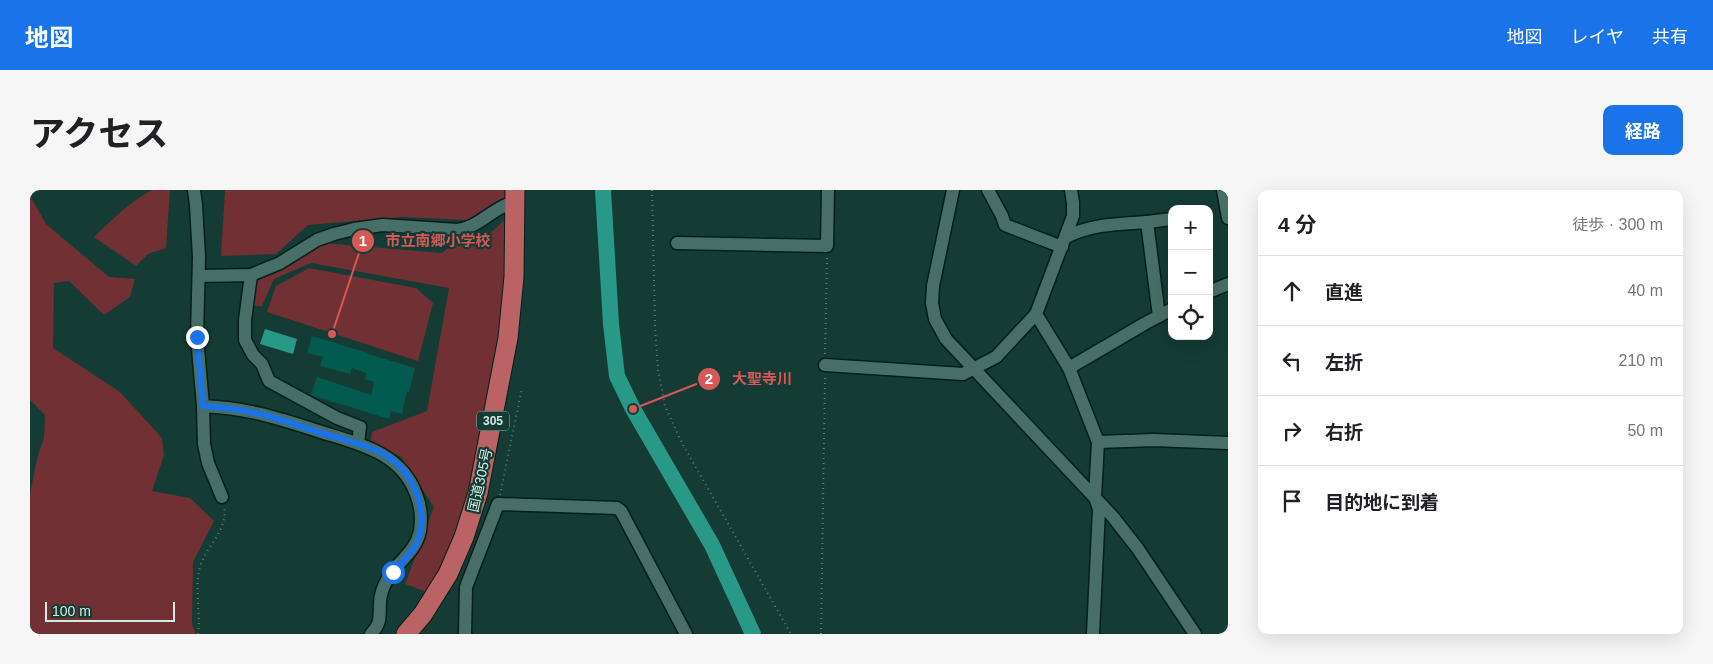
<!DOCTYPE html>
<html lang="ja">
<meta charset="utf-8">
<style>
body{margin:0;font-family:Helvetica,"Noto Sans JP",sans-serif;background:#f6f6f6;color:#202124}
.controls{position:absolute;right:15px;top:15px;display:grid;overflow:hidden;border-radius:10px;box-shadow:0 5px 20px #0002}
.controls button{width:45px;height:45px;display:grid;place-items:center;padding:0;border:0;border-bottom:1px solid #e0e0e0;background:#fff;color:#202124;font:25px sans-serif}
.scale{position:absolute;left:15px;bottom:12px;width:130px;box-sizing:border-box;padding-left:5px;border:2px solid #d4e9e4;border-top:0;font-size:14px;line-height:18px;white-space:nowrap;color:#d4e9e4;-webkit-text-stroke:4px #143b34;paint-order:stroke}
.stop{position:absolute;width:15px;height:15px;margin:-11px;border:4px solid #1a73e8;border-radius:50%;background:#fff}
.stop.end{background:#1a73e8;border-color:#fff;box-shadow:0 1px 5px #0008}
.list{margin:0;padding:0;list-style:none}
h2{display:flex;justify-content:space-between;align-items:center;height:65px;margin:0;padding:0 20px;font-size:21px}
h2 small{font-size:16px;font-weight:400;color:#757577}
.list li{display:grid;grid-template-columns:32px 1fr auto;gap:15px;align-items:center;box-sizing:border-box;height:70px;padding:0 20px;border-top:1px solid #e0e0e0}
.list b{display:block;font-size:19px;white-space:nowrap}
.list em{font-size:16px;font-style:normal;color:#757577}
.icon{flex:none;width:28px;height:28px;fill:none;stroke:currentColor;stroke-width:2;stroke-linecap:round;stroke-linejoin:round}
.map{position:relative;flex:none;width:1198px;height:444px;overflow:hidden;border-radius:10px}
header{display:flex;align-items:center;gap:30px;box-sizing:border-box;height:70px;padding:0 25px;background:#1a73e8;color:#fff}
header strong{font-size:24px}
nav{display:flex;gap:28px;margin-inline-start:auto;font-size:18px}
.intro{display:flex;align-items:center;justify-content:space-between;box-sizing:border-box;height:120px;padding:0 30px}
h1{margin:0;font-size:35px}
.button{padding:12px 22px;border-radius:10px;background:#1a73e8;color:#fff;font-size:18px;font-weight:700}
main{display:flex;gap:30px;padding:0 30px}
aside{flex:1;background:#fff;border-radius:10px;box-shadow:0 5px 20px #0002}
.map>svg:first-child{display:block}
</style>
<header>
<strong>地図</strong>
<nav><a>地図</a><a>レイヤ</a><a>共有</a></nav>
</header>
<div class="intro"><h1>アクセス</h1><a class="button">経路</a></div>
<main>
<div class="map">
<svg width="1198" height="444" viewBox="0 0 1198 444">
<rect width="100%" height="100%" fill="#143b34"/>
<!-- green -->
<g fill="#713033">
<path d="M122 0H140L136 58 118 64 106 76 64 47C83 29 99 12 122 0Z"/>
<polygon points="195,0 479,0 479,6 437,30 372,27 278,35 246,64 191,66"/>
<polygon points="0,6 16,34 79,87 105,89 100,107 74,125 39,91 24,93 23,158 90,202 132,248 134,265 122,301 160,308 184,331 163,372 162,434 166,444 0,444 0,304 7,269 14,247 15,225 0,210"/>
<polygon points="479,26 483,56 445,300 400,403 375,394 404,317 371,267 341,251 342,242 397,221 419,98 281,73 244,89 232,116 224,116 227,89 293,53 412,63 428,50 458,45"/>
<polygon points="279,78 386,98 403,113 388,171 237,122 246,96"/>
</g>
<!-- water -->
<polygon fill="#289887" points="235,139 267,149 263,164 230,154"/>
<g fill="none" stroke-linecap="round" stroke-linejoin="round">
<!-- river -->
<polyline stroke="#289887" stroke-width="16" points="573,0 581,134 587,186 603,219 682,355 723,444"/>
</g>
<!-- building -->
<polygon fill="#035b4f" points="282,146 338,163 338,164 385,178 379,202 377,201 372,224 361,221 359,229 281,205 287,187 341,205 344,192 335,189 336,183 322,178 320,184 290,176 293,167 277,163"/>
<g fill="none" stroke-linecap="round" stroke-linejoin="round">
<defs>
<g id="minor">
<polyline points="164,0 166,15 169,67 167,147 173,216 174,254 178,273 192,307"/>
<polyline points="923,0 903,96 902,113 905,129 916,149 1083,327 1108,359 1165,444"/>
<polyline points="958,0 972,26 975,35 1032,57"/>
<polyline points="1041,0 1043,13 1043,26 1006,124 1039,178 1068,252 1065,307 1069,319 1063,444"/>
<polyline points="1193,0 1198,28"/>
<polyline points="1117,32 1142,29"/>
<path d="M1036 47C1062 34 1088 34 1117 32L1129 126"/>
<polyline points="647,53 797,56 798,0"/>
<polyline points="221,85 215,130 215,150 223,165 232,174 239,191 307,228 330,237 328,253"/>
<path d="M169 86 221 85 250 73 287 50 304 44 324 39 353 35 427 40C447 38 460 21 478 14L485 17"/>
<polyline points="1179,102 1198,94"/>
<polyline points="795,175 933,184 966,167 1006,124"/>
<polyline points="1039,178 1114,134 1142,119"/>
<path d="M173 216C216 218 245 227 285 240 324 253 370 260 386 304 391 316 392 328 390 341 386 362 368 371 358 388 354 395 350 405 350 413 349 427 352 432 341 444"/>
<polyline points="1068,252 1124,250 1198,253"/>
<polyline points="435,444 436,397 468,314 587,318 591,321 656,444"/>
</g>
<polyline id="highway" points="376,444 393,424 418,384 434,347 448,303 478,148 484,87 485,0"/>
</defs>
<!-- minor casing -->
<use href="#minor" stroke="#03201c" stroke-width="15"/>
<!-- highway casing -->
<use href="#highway" stroke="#03201c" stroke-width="21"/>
<!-- path -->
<g stroke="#5e7e78" stroke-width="2" stroke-dasharray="1 4" stroke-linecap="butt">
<polyline points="622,0 625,137 628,179 635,216 652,253 761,444"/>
<polyline points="795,164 797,66"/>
<polyline points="470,305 492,198"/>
<path d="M168 444C171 422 164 399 170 377 177 354 198 342 194 316"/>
<polyline points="791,444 795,184"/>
</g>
<!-- minor -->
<use href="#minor" stroke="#486f67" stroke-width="12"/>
<!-- highway -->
<use href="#highway" stroke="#bb6264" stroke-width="19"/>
</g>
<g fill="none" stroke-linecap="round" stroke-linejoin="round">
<!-- route -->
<path stroke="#1a73e8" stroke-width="6" d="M167 147 173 216C217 218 247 228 288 242 309 248 330 253 350 262 381 277 401 319 387 352 382 364 371 373 363 382"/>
</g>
<g text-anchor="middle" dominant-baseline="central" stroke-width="4.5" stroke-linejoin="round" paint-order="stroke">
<!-- shield labels -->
<rect fill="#143b34" stroke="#9ab5af" stroke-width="1" x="447" y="221.5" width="32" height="19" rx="4"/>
<g font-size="12" font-weight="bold" fill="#d4e9e4">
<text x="463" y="231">305</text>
</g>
<!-- street labels -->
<g font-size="14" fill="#d4e9e4" stroke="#143b34">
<text transform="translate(450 290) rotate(-77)">国道305号</text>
</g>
</g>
<!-- callouts -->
<path fill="none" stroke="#d65857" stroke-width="2" d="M302 144L333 51M603 219L679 189"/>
<g fill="#d65857" stroke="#143b34" stroke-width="2">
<circle cx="302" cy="144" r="5"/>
<circle cx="603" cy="219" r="5"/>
<circle cx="333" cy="51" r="12"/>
<circle cx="679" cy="189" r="12"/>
</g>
<g font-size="15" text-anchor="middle" font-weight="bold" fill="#fff">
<text x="333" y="56">1</text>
<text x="679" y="194">2</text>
</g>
<g font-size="15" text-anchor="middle" font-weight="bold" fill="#d65857" stroke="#143b34" stroke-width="4.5" stroke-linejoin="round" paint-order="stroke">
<text x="408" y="56">市立南郷小学校</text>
<text x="732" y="194">大聖寺川</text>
</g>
</svg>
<div class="controls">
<button>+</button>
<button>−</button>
<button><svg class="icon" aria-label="locate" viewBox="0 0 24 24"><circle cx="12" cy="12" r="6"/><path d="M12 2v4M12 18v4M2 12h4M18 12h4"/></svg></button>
</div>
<div class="scale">100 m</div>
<div class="stop" style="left:363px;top:382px"></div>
<div class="stop end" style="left:167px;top:147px"></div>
</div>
<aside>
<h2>4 分<small>徒歩 · 300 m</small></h2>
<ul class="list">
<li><svg class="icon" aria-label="ahead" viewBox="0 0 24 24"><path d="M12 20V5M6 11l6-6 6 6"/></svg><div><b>直進</b></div><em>40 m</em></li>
<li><svg class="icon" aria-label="left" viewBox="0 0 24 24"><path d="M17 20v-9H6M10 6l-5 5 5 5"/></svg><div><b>左折</b></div><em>210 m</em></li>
<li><svg class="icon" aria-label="right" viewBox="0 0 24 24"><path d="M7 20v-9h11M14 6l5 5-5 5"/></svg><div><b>右折</b></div><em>50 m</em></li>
<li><svg class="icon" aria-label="arrive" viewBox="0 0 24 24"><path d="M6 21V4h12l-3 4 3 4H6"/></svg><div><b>目的地に到着</b></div></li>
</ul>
</aside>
</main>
